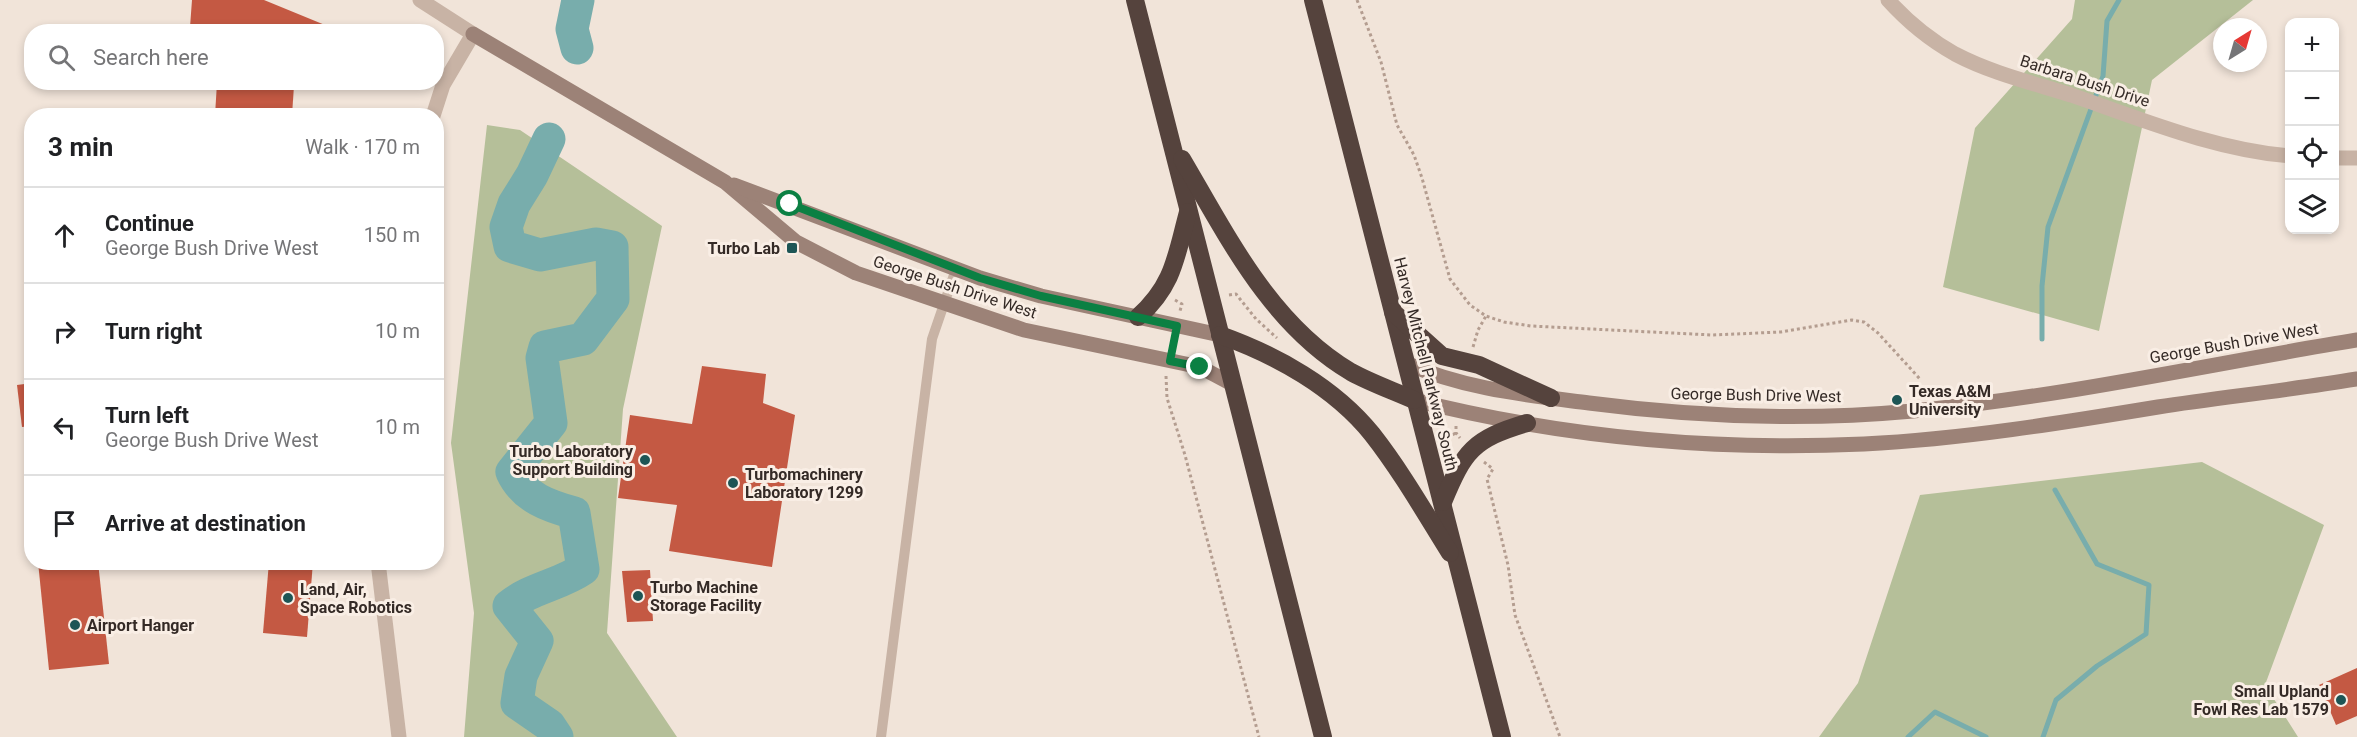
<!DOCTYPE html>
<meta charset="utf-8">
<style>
body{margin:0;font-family:Roboto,sans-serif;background:#f2f2f2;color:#202124}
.controls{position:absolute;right:18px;top:18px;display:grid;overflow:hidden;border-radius:12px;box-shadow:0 3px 9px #0003}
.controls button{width:54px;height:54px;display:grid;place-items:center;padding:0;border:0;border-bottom:2px solid #e0e0e0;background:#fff;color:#202124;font:30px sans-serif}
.compass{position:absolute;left:2213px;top:18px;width:54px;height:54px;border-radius:50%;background:#fff;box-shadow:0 3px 9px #0003;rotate:37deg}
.stop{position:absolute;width:18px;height:18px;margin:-14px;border:4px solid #0b8043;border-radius:50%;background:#fff}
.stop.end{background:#0b8043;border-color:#fff;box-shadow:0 2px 6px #0008}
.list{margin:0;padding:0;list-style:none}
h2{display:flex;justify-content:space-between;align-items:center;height:78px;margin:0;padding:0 24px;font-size:26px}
h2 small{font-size:20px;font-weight:400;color:#757577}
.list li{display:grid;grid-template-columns:39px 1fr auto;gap:18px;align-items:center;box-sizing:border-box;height:96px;padding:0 24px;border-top:2px solid #e0e0e0}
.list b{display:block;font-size:22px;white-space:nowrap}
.list p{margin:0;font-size:20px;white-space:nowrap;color:#757577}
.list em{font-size:20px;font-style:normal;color:#757577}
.icon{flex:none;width:33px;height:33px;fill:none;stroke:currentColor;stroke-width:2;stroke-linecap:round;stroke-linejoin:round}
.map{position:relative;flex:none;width:2357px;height:737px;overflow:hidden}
.search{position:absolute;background:#fff;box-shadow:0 3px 9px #0003;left:24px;top:24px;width:420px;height:66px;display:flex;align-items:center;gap:15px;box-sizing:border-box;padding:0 21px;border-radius:24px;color:#757577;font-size:22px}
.panel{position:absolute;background:#fff;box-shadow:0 3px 9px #0003;left:24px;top:108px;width:420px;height:462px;border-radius:24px}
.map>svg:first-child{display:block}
</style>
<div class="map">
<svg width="2357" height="737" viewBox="0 0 2357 737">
<rect width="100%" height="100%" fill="#f1e4d9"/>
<!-- green -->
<g fill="#b5bf99">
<polygon points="2075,0 2253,0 2152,80 2099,331 1943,287 1975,128 2072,19"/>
<polygon points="487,125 520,130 662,226 623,409 607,633 677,737 464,737 474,613 451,443"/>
<polygon points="2202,462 2324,525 2265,685 2298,737 1819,737 1858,683 1920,495"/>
</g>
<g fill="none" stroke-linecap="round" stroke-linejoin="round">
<!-- stream -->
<g stroke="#78adac" stroke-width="5">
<polyline points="2042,339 2042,286 2048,227 2103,76 2107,21 2119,0"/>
<polyline points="1908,737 1935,712 1986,737"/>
<polyline points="2043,737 2056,700 2097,666 2146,634 2149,585 2097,564 2055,490"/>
</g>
<!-- river -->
<g stroke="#78adac" stroke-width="33">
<polyline points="577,48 572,29 578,0"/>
<path d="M549 139 532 175 514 204 506 227 510 246 540 255 596 244 612 247 613 299 583 339 545 347 542 358 551 423 512 472C524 498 549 506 574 513L583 569C560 585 531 588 509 606L537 641 521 676 517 703 549 725 557 737"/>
</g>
</g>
<!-- building -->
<g fill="#c45943">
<polygon points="192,0 264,0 342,32 201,32 201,28 190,27"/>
<polygon points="217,82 294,85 292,116 215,116"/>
<polygon points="702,366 766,374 763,403 795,415 772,567 669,551 677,505 618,498 630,415 692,424"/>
<polygon points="32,383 32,426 22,427 17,385"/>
<polygon points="38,562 98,562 109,664 49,670"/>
<polygon points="269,562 313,562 307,637 263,633"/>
<polygon points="650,570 653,621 627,622 622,571"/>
<polygon points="2357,668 2357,716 2336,725 2319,685"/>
</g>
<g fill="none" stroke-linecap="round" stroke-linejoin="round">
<!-- path -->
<g stroke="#b49d90" stroke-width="3" stroke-dasharray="3 3" stroke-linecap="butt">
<polyline points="1357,0 1381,62 1397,125 1414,155 1422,178 1450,279 1470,305 1486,316 1504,322 1531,326 1712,335 1781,332 1852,320 1864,322 1878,333 1920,379"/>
<polyline points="1229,295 1236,294 1256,319 1277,338"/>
<polyline points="1175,300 1182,304 1180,311"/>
<polyline points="1473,347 1478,330 1486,316"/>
<polyline points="1166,376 1167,398 1185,455 1259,737"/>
<polyline points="1456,426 1456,433 1460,438"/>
<polyline points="1447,437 1456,433"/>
<polyline points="1484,462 1493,469 1487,479 1508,565 1515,615 1560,737"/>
</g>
<!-- lane -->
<polyline stroke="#c8b3a5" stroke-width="10" points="881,737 932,339 956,269"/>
<!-- street -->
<g stroke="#c8b3a5" stroke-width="15">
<polyline points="420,0 473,34 443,85 433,116"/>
<path d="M1888 0C1907 21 1930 40 1955 54 1991 73 2033 83 2071 95 2141 119 2215 150 2290 156"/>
<polyline points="2334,158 2357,158"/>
<polyline points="378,562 399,737"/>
</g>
<!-- secondary -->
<g stroke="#9c8277" stroke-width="15">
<polyline points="473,34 725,182 796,242 856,273 1024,330 1200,367 1232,384"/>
<polyline points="734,185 980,278 1041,296 1220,335"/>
<path d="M1406 363C1463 389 1527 395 1589 403 1696 417 1805 421 1913 411 2062 397 2209 364 2357 340"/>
<path d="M1414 400C1561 437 1713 451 1864 444 1963 439 2061 423 2158 407 2224 397 2291 390 2357 379"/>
</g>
<!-- highway -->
<g stroke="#55433d" stroke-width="18">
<polyline points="1135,0 1323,737"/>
<polyline points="1313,0 1502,737"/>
<path d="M1182 159C1228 237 1270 324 1351 372 1371 383 1394 391 1414 400"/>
<polyline points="1393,312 1442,356 1479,365 1551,398"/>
<path d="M1138 317C1174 285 1176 256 1188 212"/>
<path d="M1220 335C1276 355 1334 387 1372 434 1401 471 1425 513 1450 553"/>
<path d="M1443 502C1464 451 1473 439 1527 423"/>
</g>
</g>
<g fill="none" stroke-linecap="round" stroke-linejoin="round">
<!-- route -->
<polyline stroke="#0b8043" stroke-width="8" points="790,204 980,278 1041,296 1177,326 1170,361 1200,367"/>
</g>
<!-- markers -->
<g fill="#1d5555" stroke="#f9eee5" stroke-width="2">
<rect x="786" y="242" width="12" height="12" rx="3"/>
<circle cx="1897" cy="400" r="6"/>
<circle cx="645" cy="460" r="6"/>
<circle cx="733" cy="483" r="6"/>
<circle cx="638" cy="596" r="6"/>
<circle cx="288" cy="598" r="6"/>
<circle cx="75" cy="625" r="6"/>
<circle cx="2341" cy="700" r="6"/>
</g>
<g text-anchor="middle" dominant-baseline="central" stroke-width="6" stroke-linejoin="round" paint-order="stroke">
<!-- street labels -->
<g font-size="16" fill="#342a26" stroke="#f9eee5">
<text transform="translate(2085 81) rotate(18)">Barbara Bush Drive</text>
<text transform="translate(955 287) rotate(18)">George Bush Drive West</text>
<text transform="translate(2234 343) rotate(-10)">George Bush Drive West</text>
<text transform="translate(1426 364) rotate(76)">Harvey Mitchell Parkway South</text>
<text transform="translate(1756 395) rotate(1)">George Bush Drive West</text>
</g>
<!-- poi labels -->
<g font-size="16" font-weight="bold" fill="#342a26" stroke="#f9eee5" text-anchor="start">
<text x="780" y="248" text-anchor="end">Turbo Lab</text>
<text x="1909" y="391">Texas A&amp;M<tspan x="1909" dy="18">University</tspan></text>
<text x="633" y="451" text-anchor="end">Turbo Laboratory<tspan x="633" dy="18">Support Building</tspan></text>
<text x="745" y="474">Turbomachinery<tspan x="745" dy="18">Laboratory 1299</tspan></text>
<text x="650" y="587">Turbo Machine<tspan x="650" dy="18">Storage Facility</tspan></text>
<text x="300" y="589">Land, Air,<tspan x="300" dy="18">Space Robotics</tspan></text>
<text x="87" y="625">Airport Hanger</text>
<text x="2329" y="691" text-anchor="end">Small Upland<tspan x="2329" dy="18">Fowl Res Lab 1579</tspan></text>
</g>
</g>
</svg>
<div class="controls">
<button>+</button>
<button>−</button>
<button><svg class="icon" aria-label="locate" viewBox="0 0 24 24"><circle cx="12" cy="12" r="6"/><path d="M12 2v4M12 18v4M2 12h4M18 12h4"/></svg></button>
<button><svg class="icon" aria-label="layers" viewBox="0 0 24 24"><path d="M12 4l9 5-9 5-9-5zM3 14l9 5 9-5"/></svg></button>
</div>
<svg class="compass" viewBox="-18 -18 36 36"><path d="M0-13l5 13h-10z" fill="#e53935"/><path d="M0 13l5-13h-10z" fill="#757577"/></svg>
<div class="stop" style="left:790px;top:204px"></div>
<div class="stop end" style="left:1200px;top:367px"></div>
<div class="search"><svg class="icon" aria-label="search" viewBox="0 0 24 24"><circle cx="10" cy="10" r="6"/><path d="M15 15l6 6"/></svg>Search here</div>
<section class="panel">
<h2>3 min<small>Walk · 170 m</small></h2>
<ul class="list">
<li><svg class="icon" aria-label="ahead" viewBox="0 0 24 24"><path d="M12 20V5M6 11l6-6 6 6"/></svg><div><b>Continue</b><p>George Bush Drive West</p></div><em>150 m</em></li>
<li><svg class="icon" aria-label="right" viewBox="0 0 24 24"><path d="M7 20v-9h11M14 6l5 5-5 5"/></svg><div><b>Turn right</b></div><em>10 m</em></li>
<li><svg class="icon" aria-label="left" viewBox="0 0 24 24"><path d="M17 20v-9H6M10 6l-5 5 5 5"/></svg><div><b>Turn left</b><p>George Bush Drive West</p></div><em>10 m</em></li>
<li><svg class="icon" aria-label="arrive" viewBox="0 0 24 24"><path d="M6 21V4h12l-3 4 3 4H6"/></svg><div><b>Arrive at destination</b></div></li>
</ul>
</section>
</div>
